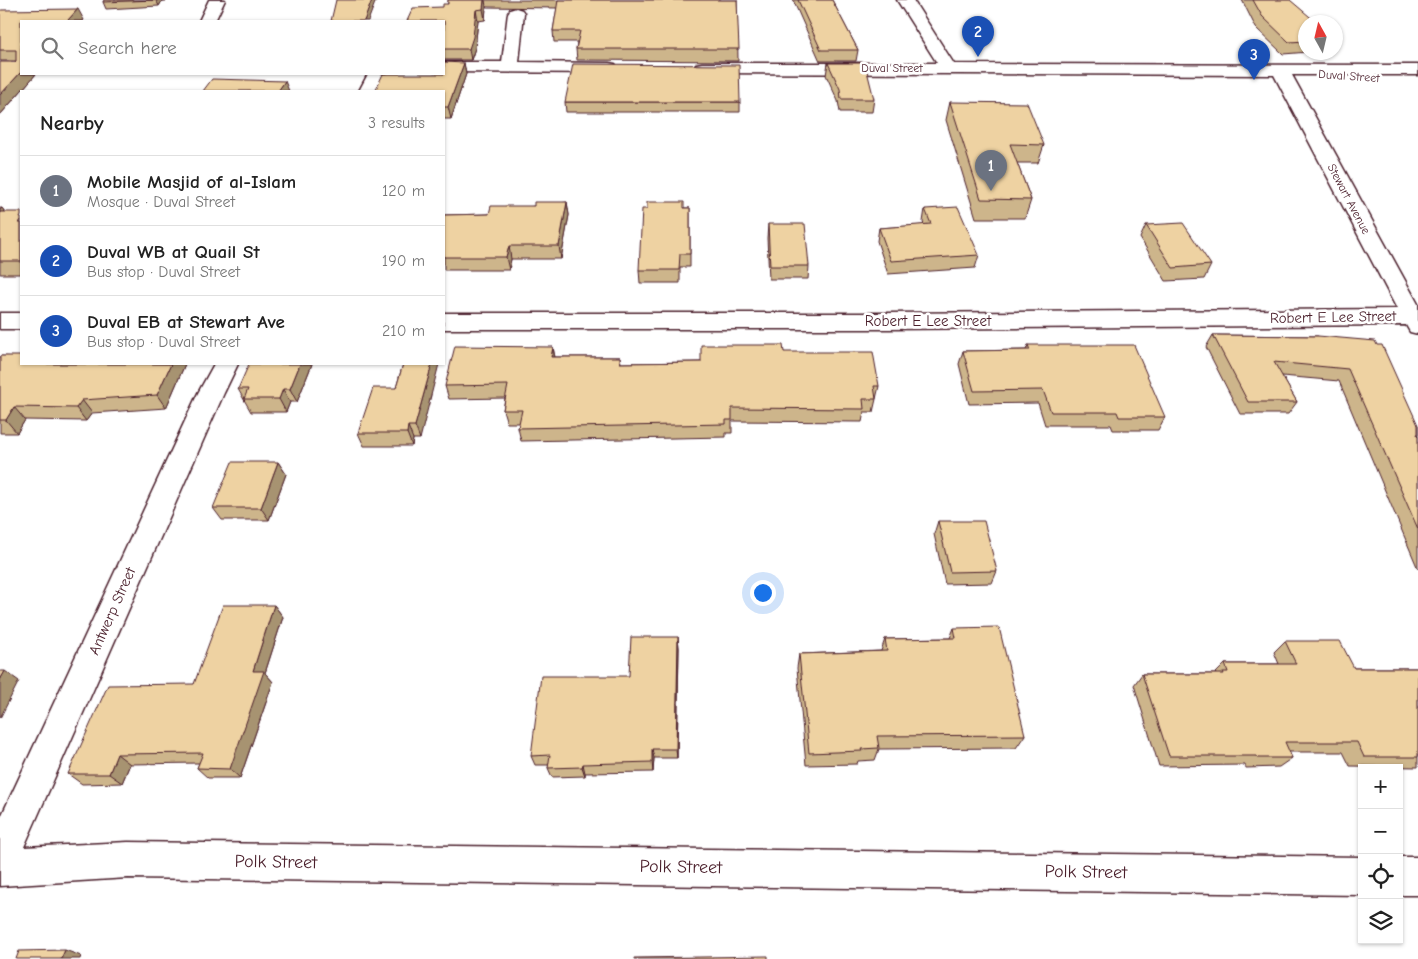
<!DOCTYPE html>
<meta charset="utf-8">
<style>
body{margin:0;font-family:"Comic Neue",sans-serif;background:#f6f6f6;color:#222}
.controls{position:absolute;right:15px;bottom:15px;display:grid;overflow:hidden;border-radius:0px;box-shadow:0 1px 4px #0004}
.controls button{width:45px;height:45px;display:grid;place-items:center;padding:0;border:0;border-bottom:1px solid #e0e0e0;background:#fff;color:#222;font:25px sans-serif}
.compass{position:absolute;left:1298px;top:15px;width:45px;height:45px;border-radius:50%;background:#fff;box-shadow:0 1px 4px #0004;rotate:352deg}
.you{position:absolute;left:762px;top:592px;width:18px;height:18px;margin:-12px;border:4px solid #fff;border-radius:50%;background:#1a73e8;box-shadow:0 0 0 8px #1a73e833}
.badge{display:grid;place-items:center;width:32px;height:32px;border-radius:50%;background:#111827;color:#fff;font-size:16px;font-weight:700}
.pin{position:absolute;translate:-50% -41px;filter:drop-shadow(0 1px 2px #0008)}
.pin::after{content:'';position:absolute;top:26px;width:18px;height:15px;background:inherit;clip-path:polygon(0 0,100% 0,50% 100%)}
.list{margin:0;padding:0;list-style:none}
h2{display:flex;justify-content:space-between;align-items:center;height:65px;margin:0;padding:0 20px;font-size:21px}
h2 small{font-size:16px;font-weight:400;color:#767676}
.list li{display:grid;grid-template-columns:32px 1fr auto;gap:15px;align-items:center;box-sizing:border-box;height:70px;padding:0 20px;border-top:1px solid #e0e0e0}
.list b{display:block;font-size:19px;white-space:nowrap}
.list p{margin:0;font-size:16px;white-space:nowrap;color:#767676}
.list em{font-size:16px;font-style:normal;color:#767676}
.icon{flex:none;width:28px;height:28px;fill:none;stroke:currentColor;stroke-width:2;stroke-linecap:round;stroke-linejoin:round}
.map{position:relative;flex:none;width:1418px;height:959px;overflow:hidden}
.search{position:absolute;background:#fff;box-shadow:0 1px 4px #0004;left:20px;top:20px;width:425px;height:55px;display:flex;align-items:center;gap:12px;box-sizing:border-box;padding:0 18px;border-radius:0px;color:#767676;font-size:19px}
.panel{position:absolute;background:#fff;box-shadow:0 1px 4px #0004;left:20px;top:90px;width:425px;height:275px;border-radius:0px}
.map>svg:first-child{display:block}
</style>
<div class="map">
<svg width="1418" height="959" viewBox="0 0 1418 959">
<rect width="100%" height="100%" fill="#fff"/>
<filter id="ink" filterUnits="userSpaceOnUse"><feTurbulence type="fractalNoise" baseFrequency=".02" numOctaves="2"/><feDisplacementMap in="SourceGraphic" scale="10" xChannelSelector="R" yChannelSelector="G"/><feConvolveMatrix kernelMatrix="1 2 1 2 8 2 1 2 1" color-interpolation-filters="sRGB"/></filter>
<g filter="url(#ink)">
<g fill="none" stroke-linecap="round" stroke-linejoin="round">
<defs>
<g id="minor">
<polygon points="209,0 225,0 215,21 199,21"/>
<polygon points="897,0 913,0 954,64 1418,65 1418,75 1292,75 1418,304 1418,334 1410,332 1406,325 889,329 444,329 444,313 889,313 1397,309 1274,75 702,73 696,72 693,68 696,64 702,63 937,63"/>
<polygon points="516,8 522,10 524,13 519,62 609,63 615,64 618,68 615,72 609,73 444,72 444,62 502,62 508,13 510,10"/>
<polygon points="368,74 386,74 377,91 359,91"/>
<rect x="0" y="313" width="21" height="16"/>
<polygon points="214,364 238,364 224,393 24,847 128,842 1362,857 1362,895 128,878 0,886 0,819 198,393"/>
<rect x="1399" y="857" width="19" height="38"/>
</g>
</defs>
<!-- minor casing -->
<use href="#minor" stroke="#4a1f2b" stroke-width="3"/>
<!-- minor -->
<use href="#minor" fill="#fff" fill-rule="evenodd"/>
</g>
<!-- wall -->
<g fill="#cdb58b" stroke="#4a1f2b">
<polygon points="104,0 166,0 166,1 162,1 159,6 106,9 103,2"/>
<polygon points="448,0 737,0 738,61 577,60 576,49 577,42 554,42 553,31 557,8 486,7 485,20 478,21 475,48 471,60 444,60 443,7 448,4"/>
<polygon points="793,0 832,0 858,50 856,61 820,61"/>
<polygon points="1242,0 1290,0 1306,22 1306,52 1309,52 1283,54 1256,28"/>
<polygon points="0,11 84,20 21,74 36,74 0,115 16,61 0,61"/>
<polygon points="464,63 466,74 451,119 444,119 444,91"/>
<polygon points="828,63 874,99 872,112 840,112 838,101 826,75"/>
<polygon points="565,102 740,102 740,112 566,112"/>
<polygon points="950,102 1044,145 1038,163 1017,163 1031,200 1025,218 976,218 946,120"/>
<polygon points="567,202 569,215 561,259 511,259 509,270 444,270 444,215 489,214 534,206"/>
<polygon points="0,208 2,208 5,212 21,220 21,274 0,274"/>
<polygon points="684,208 690,208 690,267 680,267 680,283 640,283 639,270"/>
<polygon points="925,209 979,255 975,268 888,274 877,241 879,228 924,225 923,222"/>
<polygon points="768,224 809,266 808,279 769,279 767,238"/>
<polygon points="1146,225 1211,265 1204,279 1166,281 1140,238"/>
<polygon points="1213,335 1318,336 1418,425 1418,569 1339,381 1282,376 1297,402 1288,414 1240,414 1206,347"/>
<polygon points="1028,345 1165,417 1158,430 1113,430 1111,425 1045,425 1038,403 969,404 959,364 963,351 1026,350"/>
<polygon points="553,347 555,357 620,357 621,363 701,362 784,352 879,386 873,412 864,412 862,422 732,421 732,433 726,433 726,437 521,441 518,428 519,423 507,423 503,410 505,398 449,399 445,386"/>
<polygon points="0,356 185,364 166,408 92,413 86,421 25,420 17,433 0,433"/>
<polygon points="312,364 297,402 290,402 286,412 251,412 238,389"/>
<polygon points="403,364 420,439 413,439 412,446 364,446 358,433 396,388"/>
<polygon points="278,462 286,474 269,520 222,520 213,508"/>
<polygon points="938,521 997,571 992,583 945,584 934,534"/>
<polygon points="274,605 283,617 265,673 273,682 240,778 208,778 197,768 199,763 130,764 122,783 82,784 68,774 194,684"/>
<polygon points="954,628 1025,735 1016,748 879,749 875,760 858,761 857,764 806,765 797,668 799,654 881,651 885,639 950,638"/>
<polygon points="678,637 679,648 677,758 654,758 653,772 585,773 585,776 552,777 548,768 549,765 535,765 531,756"/>
<polygon points="1285,641 1354,668 1418,668 1418,767 1350,766 1343,752 1289,752 1292,758 1279,767 1246,768 1245,765 1159,766 1134,685 1142,674 1215,674 1225,664 1279,664 1274,652"/>
</g>
<!-- shaded-wall -->
<g fill="#a79371" stroke="#4a1f2b">
<polygon points="156,0 162,0 162,1 159,6"/>
<polygon points="372,0 376,0 368,21 364,21"/>
<polygon points="484,0 485,0 486,7 485,20 483,9"/>
<polygon points="78,9 84,20 83,21 67,21"/>
<polygon points="476,10 478,21 475,48 471,60 469,49"/>
<polygon points="464,63 466,74 451,119 448,107"/>
<polygon points="21,72 21,74 36,74 0,115 0,95"/>
<polygon points="285,81 289,91 278,91"/>
<polygon points="567,202 569,215 561,259 559,246"/>
<polygon points="2,208 11,221 0,216 0,210"/>
<polygon points="509,246 511,259 509,270 506,257"/>
<polygon points="553,347 555,360 551,357"/>
<polygon points="171,364 185,364 166,408 157,395"/>
<polygon points="300,364 312,364 297,402 290,389"/>
<polygon points="432,364 439,364 420,439 415,426"/>
<polygon points="283,389 290,402 286,412 279,399"/>
<polygon points="82,400 92,413 86,421 76,408"/>
<polygon points="14,407 25,420 17,433 6,420"/>
<polygon points="408,426 413,439 412,446 407,433"/>
<polygon points="278,462 286,474 269,520 261,508"/>
<polygon points="274,605 283,617 265,673 273,682 240,778 230,769 253,671"/>
<polygon points="678,637 679,648 677,758 676,749"/>
<polygon points="5,671 19,681 0,718 0,680"/>
<polygon points="652,749 654,758 653,772 652,762"/>
<polygon points="117,754 130,764 122,783 109,774"/>
<polygon points="583,764 585,773 585,776 582,767"/>
<polygon points="65,950 81,956 80,959 61,959"/>
</g>
<!-- building -->
<g fill="#eed2a2" stroke="#4a1f2b">
<polygon points="104,0 156,0 103,2"/>
<polygon points="336,0 372,0 364,21 331,21"/>
<polygon points="448,0 484,0 483,9 476,10 473,37 469,49 444,49 444,21 407,21 413,8 443,7 443,4 448,4"/>
<polygon points="558,0 737,0 739,49 576,49 580,31 553,31"/>
<polygon points="798,0 832,0 858,50 821,50"/>
<polygon points="1253,0 1290,0 1316,22 1306,22 1306,41 1289,42 1262,16"/>
<polygon points="78,9 67,21 21,21 21,72 0,95 0,62 16,62 16,50 0,50 0,11 1,10"/>
<polygon points="444,62 464,63 448,107 444,107 444,91 375,91 383,74 444,74"/>
<polygon points="828,63 865,63 874,99 841,99 840,89"/>
<polygon points="573,64 739,65 740,102 565,102"/>
<polygon points="212,79 285,81 278,91 203,91"/>
<polygon points="950,102 1027,103 1044,145 1010,144 1031,200 981,199"/>
<polygon points="534,202 567,202 559,246 509,246 506,257 444,257 444,215 489,214 491,206 534,206"/>
<polygon points="647,202 684,202 684,208 690,208 690,254 680,254 679,270 639,270 642,209 647,209"/>
<polygon points="958,207 979,255 891,261 879,228 931,224 925,209"/>
<polygon points="0,212 21,212 21,216 20,218 21,218 21,220 19,223 21,223 21,261 0,261"/>
<polygon points="1183,223 1211,265 1173,268 1146,225"/>
<polygon points="768,224 805,224 809,266 770,266"/>
<polygon points="1213,335 1318,336 1375,341 1377,345 1382,345 1418,425 1418,434 1417,434 1418,437 1418,529 1348,369 1274,362 1297,402 1248,402"/>
<polygon points="701,345 783,345 784,352 873,352 879,386 874,386 876,399 863,399 864,409 732,408 732,420 726,420 726,424 518,428 522,410 503,410 508,385 445,386 455,346 553,347 551,357 620,357 620,363 701,362"/>
<polygon points="1028,345 1134,345 1165,417 1119,417 1117,412 1051,412 1043,390 974,391 963,351 1030,350"/>
<polygon points="0,356 21,356 21,364 171,364 157,395 82,400 76,408 14,407 6,420 0,420"/>
<polygon points="249,364 300,364 290,389 283,389 279,399 244,399 248,389 238,389"/>
<polygon points="403,364 432,364 415,426 408,426 407,433 358,433 373,388 396,388"/>
<polygon points="232,462 278,462 261,508 213,508"/>
<polygon points="938,521 984,521 997,571 950,572"/>
<polygon points="223,605 274,605 253,671 264,671 230,769 197,768 203,753 117,754 109,774 68,774 108,685 194,684"/>
<polygon points="999,627 1025,735 877,736 879,748 861,749 862,751 809,753 799,654 887,651 885,639 956,638 954,628"/>
<polygon points="631,637 678,637 676,749 652,749 652,762 583,764 582,767 548,768 550,755 531,756 541,676 629,676"/>
<polygon points="1285,641 1340,641 1354,668 1418,668 1418,757 1364,757 1357,742 1285,742 1292,758 1258,758 1257,756 1169,756 1142,674 1224,674 1223,672 1228,672 1225,664 1296,664"/>
<polygon points="0,671 5,671 0,680"/>
<polygon points="65,950 61,959 16,959 19,951"/>
<polygon points="768,956 768,959 634,959 634,958"/>
</g>
</g>
<g text-anchor="middle" dominant-baseline="central" stroke-width="5" stroke-linejoin="round" paint-order="stroke">
<!-- far-street labels -->
<g font-size="12" fill="#4a1f2b" stroke="#fff">
<text x="892" y="68">Duval Street</text>
<text transform="translate(1349 76) rotate(4)">Duval Street</text>
<text transform="translate(1349 199) rotate(62)">Stewart Avenue</text>
</g>
<!-- street labels -->
<g font-size="15" fill="#4a1f2b" stroke="#fff">
<text transform="translate(1333 317) rotate(-1)">Robert E Lee Street</text>
<text x="928" y="321">Robert E Lee Street</text>
<text transform="translate(112 611) rotate(-66)">Antwerp Street</text>
</g>
<!-- near-street labels -->
<g font-size="18" fill="#4a1f2b" stroke="#fff">
<text transform="translate(276 862) rotate(1)">Polk Street</text>
<text transform="translate(681 867) rotate(1)">Polk Street</text>
<text transform="translate(1086 872) rotate(1)">Polk Street</text>
</g>
</g>
</svg>
<div class="controls">
<button>+</button>
<button>−</button>
<button><svg class="icon" aria-label="locate" viewBox="0 0 24 24"><circle cx="12" cy="12" r="6"/><path d="M12 2v4M12 18v4M2 12h4M18 12h4"/></svg></button>
<button><svg class="icon" aria-label="layers" viewBox="0 0 24 24"><path d="M12 4l9 5-9 5-9-5zM3 14l9 5 9-5"/></svg></button>
</div>
<svg class="compass" viewBox="-18 -18 36 36"><path d="M0-13l5 13h-10z" fill="#e53935"/><path d="M0 13l5-13h-10z" fill="#767676"/></svg>
<div class="you"></div>
<div class="pin badge" style="left:991px;top:191px;background:#6b7280">1</div>
<div class="pin badge" style="left:978px;top:57px;background:#1a4fb4">2</div>
<div class="pin badge" style="left:1254px;top:80px;background:#1a4fb4">3</div>
<div class="search"><svg class="icon" aria-label="search" viewBox="0 0 24 24"><circle cx="10" cy="10" r="6"/><path d="M15 15l6 6"/></svg>Search here</div>
<section class="panel">
<h2>Nearby<small>3 results</small></h2>
<ul class="list">
<li><span class="badge" style="background:#6b7280">1</span><div><b>Mobile Masjid of al-Islam</b><p>Mosque · Duval Street</p></div><em>120 m</em></li>
<li><span class="badge" style="background:#1a4fb4">2</span><div><b>Duval WB at Quail St</b><p>Bus stop · Duval Street</p></div><em>190 m</em></li>
<li><span class="badge" style="background:#1a4fb4">3</span><div><b>Duval EB at Stewart Ave</b><p>Bus stop · Duval Street</p></div><em>210 m</em></li>
</ul>
</section>
</div>
